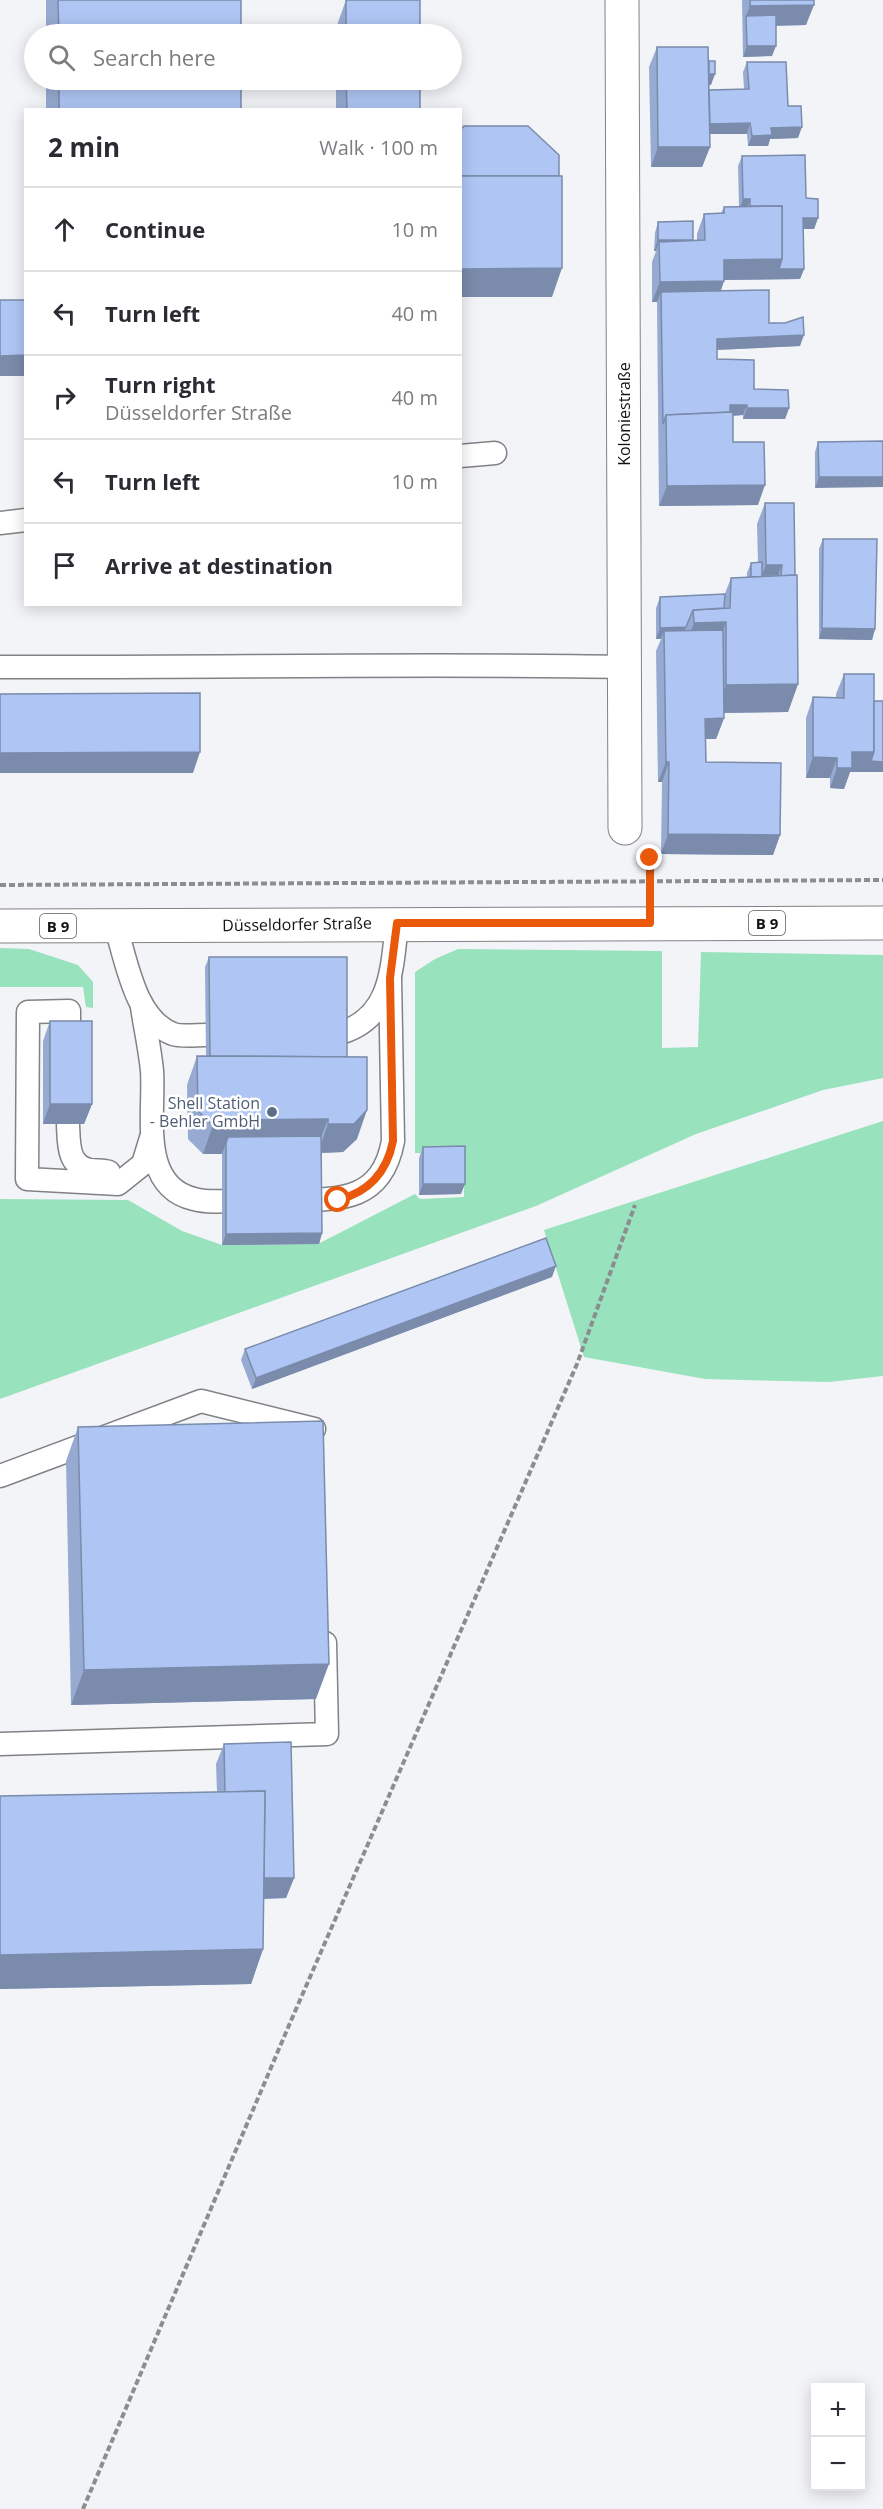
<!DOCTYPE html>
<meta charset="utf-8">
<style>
body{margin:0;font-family:"Open Sans",sans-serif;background:#f2f2f3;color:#2b2b33}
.controls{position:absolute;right:18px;bottom:18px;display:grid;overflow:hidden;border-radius:0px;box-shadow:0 3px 15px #0003}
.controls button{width:54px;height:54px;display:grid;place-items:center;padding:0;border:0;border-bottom:2px solid #e1e1e2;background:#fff;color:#2b2b33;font:30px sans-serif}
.stop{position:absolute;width:18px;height:18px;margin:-14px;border:4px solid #ea580c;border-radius:50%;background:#fff}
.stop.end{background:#ea580c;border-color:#fff;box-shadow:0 2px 6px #0008}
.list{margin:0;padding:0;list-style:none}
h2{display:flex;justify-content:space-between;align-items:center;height:78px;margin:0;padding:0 24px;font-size:26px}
h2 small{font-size:20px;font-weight:400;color:#7c7c81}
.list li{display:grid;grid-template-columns:39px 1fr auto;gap:18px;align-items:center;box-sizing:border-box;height:84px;padding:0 24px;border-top:2px solid #e1e1e2}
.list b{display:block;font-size:22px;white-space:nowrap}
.list p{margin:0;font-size:20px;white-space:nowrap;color:#7c7c81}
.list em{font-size:20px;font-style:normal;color:#7c7c81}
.icon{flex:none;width:33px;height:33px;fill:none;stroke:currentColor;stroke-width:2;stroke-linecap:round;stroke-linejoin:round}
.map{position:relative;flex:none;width:883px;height:2509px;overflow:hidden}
.search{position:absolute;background:#fff;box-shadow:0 3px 15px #0003;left:24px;top:24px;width:438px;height:66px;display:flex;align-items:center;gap:15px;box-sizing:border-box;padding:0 21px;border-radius:33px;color:#7c7c81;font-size:22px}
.panel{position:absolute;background:#fff;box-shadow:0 3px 15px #0003;left:24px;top:108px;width:438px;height:498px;border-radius:0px}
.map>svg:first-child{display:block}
</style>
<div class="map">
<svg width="883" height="2509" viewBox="0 0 883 2509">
<rect width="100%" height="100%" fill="#f2f4f7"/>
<!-- green -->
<g fill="#98e2bd">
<polygon points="0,948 29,949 78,965 93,982 93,1008 86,1007 83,987 0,987"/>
<polygon points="458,949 662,951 662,1048 698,1047 701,952 883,955 883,1078 823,1090 696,1134 536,1206 0,1399 0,1199 128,1200 182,1231 222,1245 318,1244 415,1194 420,1199 464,1197 464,1154 415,1153 415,972 435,959"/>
<polygon points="883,1121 883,1376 829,1382 705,1379 584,1357 544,1230"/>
</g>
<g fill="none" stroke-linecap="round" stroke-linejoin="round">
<defs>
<g id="lane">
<polyline points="460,456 495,453"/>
<polyline points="0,523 26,520"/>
<path d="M0 667C209 668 417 663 626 667"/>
<path d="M115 925C127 961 134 1019 173 1034 182 1037 196 1035 206 1035"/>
<path d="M142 1007C145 1028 150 1049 152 1071 155 1112 138 1186 194 1199 211 1204 235 1200 253 1200"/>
<path d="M343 1032C392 1016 392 967 397 923"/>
<polyline points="69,1041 69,1011 28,1012 27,1179 118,1184 143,1164 151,1138"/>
<path d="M68 1125C69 1142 67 1166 90 1170 97 1171 104 1170 109 1172"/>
<path d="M292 1200C342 1200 382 1200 393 1141L390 978"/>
<polyline points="0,1476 201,1401 314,1429"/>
<polyline points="0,1744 327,1734 325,1643"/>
</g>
<polyline id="street" points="622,0 625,828"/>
<polyline id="primary" points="0,926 883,923"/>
</defs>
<!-- lane casing -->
<use href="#lane" stroke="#818285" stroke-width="25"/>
<!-- street casing -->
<use href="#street" stroke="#818285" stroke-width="35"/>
<!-- primary casing -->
<use href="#primary" stroke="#818285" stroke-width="35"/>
<!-- path -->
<g stroke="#8b8d8f" stroke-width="4" stroke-dasharray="6 3" stroke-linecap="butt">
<polyline points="650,884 650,855"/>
<polyline points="0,885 883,880"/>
<polyline points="83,2509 290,2023 577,1364 635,1205"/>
</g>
<!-- lane -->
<use href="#lane" stroke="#fff" stroke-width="22"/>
<!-- street -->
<use href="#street" stroke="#fff" stroke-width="33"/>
<!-- primary -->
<use href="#primary" stroke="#fff" stroke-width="33"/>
</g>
<!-- wall -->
<g fill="#96aad2">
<rect x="46" y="0" width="195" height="34"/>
<polygon points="346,0 420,34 336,34 336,28"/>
<polygon points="742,0 814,0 806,25 776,26 772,56 743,57"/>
<polygon points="657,47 709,61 711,85 709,85 709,90 744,89 743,72 747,62 788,106 798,138 770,139 768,146 748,146 747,134 710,134 710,147 702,167 651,167 649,67"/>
<rect x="46" y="80" width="195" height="30"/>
<rect x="336" y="80" width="84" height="30"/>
<polygon points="742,156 806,198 818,218 814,229 803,229 804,269 800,279 724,280 721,291 769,323 800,346 717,350 717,359 754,389 789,408 785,419 743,419 743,415 733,416 733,442 758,505 659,506 657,302 652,302 652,262 656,251 654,251 655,233 658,222 693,240 692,241 697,241 697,234 704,214 721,213 724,207 739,207 738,166"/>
<polygon points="883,441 815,488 815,452 818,442"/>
<polygon points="765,503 795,576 798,684 788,712 724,713 724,718 716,739 706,739 706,762 780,835 773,855 661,854 662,782 658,782 656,651 661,639 656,639 656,608 660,597 724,596 731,578 747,577 747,573 751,563 758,562 757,524"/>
<polygon points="823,539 875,629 872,640 819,639 819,549"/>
<polygon points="844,674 874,701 883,772 850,772 844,789 830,788 830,778 806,778 806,718 813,697 836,698 836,694"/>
<polygon points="209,957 347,1057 357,1139 343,1152 322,1153 322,1233 319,1244 222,1245 222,1154 203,1154 188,1139 187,1085 197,1056 206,1056 205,967"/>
<polygon points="50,1021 92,1104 84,1124 43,1124 43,1041"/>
<polygon points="423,1147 461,1194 419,1195 419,1158"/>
<polygon points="552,1277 252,1389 241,1360 245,1349"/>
<polygon points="78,1427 316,1699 71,1705 66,1461"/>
<polygon points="224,1744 294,1878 286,1898 264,1899 263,1949 251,1984 0,1989 0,1796 217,1792 216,1764"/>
</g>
<!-- shaded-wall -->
<g fill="#7a8bab">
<polygon points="814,5 806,25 746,26 746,16 750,6"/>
<polygon points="747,46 776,46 772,56 743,57"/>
<polygon points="705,74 715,74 711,85 701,85"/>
<polygon points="750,123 747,134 702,134 706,124"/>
<polygon points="802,127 798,138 770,139 768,146 748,146 752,136 771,128"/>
<polygon points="658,147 710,147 702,167 651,167"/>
<polygon points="743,199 750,199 747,210 739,210"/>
<polygon points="803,218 818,218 814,229 799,229"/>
<polygon points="658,240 693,240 689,250 659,242 656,251 654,251"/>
<polygon points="782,259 804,269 800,279 717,280 724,260"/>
<polygon points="562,268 552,297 460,297 460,269"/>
<polygon points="724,281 717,301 661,292 657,302 652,302 660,282"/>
<polygon points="804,335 800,346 713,350 717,339"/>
<polygon points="26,355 26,376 0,376 0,356"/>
<polygon points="730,405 747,405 743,415 726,416"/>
<polygon points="747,408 789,408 785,419 743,419"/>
<polygon points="819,477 883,477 883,487 815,488"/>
<polygon points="765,485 758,505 659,506 667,486"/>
<polygon points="766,565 782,565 774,585 758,585"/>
<polygon points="726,622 716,651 683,651 694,623"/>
<polygon points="686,627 682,638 664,631 661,639 656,639 660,628"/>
<polygon points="822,628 875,629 872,640 819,639"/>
<polygon points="798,684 788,712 716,713 726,685"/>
<polygon points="724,718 716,739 698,739 705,719"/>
<polygon points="200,752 193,773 0,773 0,753"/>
<polygon points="852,752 874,752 883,762 883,772 850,772 844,789 830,788 837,768"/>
<polygon points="813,757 837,758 830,778 806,778"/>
<polygon points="666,762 669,762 662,782 658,782"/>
<polygon points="668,834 780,835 773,855 661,854"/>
<polygon points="50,1104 92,1104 84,1124 43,1124"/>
<polygon points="367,1110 357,1139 343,1152 318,1153 328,1124"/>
<polygon points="328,1119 317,1147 226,1143 222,1154 203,1154 213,1125 232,1120"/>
<polygon points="423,1184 465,1184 461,1194 419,1195"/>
<polygon points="322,1233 319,1244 222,1245 226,1234"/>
<polygon points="556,1266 552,1277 252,1389 256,1378"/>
<polygon points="329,1664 316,1699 71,1705 84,1670"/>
<polygon points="258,1878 294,1878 286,1898 251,1899"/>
<polygon points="263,1949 251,1984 0,1989 0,1955"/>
</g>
<!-- building -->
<g fill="#afc6f4" stroke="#7a8bab" stroke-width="1.5">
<polygon points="58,0 241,0 241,34 59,34"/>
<rect x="346" y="0" width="74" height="34"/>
<polygon points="750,0 814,0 814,5 750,6"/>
<polygon points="776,15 776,46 747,46 746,16"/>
<polygon points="657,47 708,47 710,147 658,147"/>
<rect x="709" y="61" width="6" height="13"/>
<polygon points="747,62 786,62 788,106 801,106 802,127 771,128 772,135 752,136 750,123 710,124 709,90 749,89"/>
<rect x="59" y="80" width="182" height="30"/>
<polygon points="346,80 420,80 420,110 347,110"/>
<polygon points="464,126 528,126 559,155 559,176 460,176 460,130"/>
<polygon points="805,155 806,198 818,199 818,218 803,218 804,269 779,269 782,259 782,206 750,206 750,199 743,199 742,156"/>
<polygon points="460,176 562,176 562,268 460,269"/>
<polygon points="782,206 782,259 724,260 724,281 660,282 659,242 705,240 704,214 724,213 724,207"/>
<polygon points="693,221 693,240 658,240 658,222"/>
<polygon points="769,290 769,323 785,323 803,317 804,335 717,339 717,359 754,360 754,389 788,390 789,408 747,408 747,405 730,405 730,412 666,415 663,424 661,292"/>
<polygon points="0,300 26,300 26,355 0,356"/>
<polygon points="733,412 733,442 764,442 765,485 667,486 666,415"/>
<polygon points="883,441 883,477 819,477 818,442"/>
<polygon points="765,503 794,503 795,575 781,576 782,565 766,565"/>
<polygon points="823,539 877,539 875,629 822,628"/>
<polygon points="762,562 762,575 778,574 778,576 751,577 751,563"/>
<polygon points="797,575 798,684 726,685 726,622 694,623 693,610 730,608 731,578"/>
<polygon points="725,594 724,608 693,610 686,627 660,628 660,597"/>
<polygon points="723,630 724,718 705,719 706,762 781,763 780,835 668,834 669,762 666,762 664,631"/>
<polygon points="844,674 874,674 874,752 852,752 852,768 837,768 837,758 813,757 813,697 844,698"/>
<polygon points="200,693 200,752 0,753 0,694"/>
<polygon points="874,701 883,701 883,762 871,761 874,752"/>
<polygon points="209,957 347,957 347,1057 210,1056"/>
<rect x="50" y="1021" width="42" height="83"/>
<polygon points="197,1056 367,1057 367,1110 354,1124 328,1124 328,1119 232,1120 232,1125 213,1125 198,1111"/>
<polygon points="321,1136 322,1233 226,1234 226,1143 228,1137"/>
<polygon points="465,1146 465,1184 423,1184 423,1147"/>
<polygon points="546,1238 556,1266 256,1378 245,1349"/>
<polygon points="323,1421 329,1664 84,1670 78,1427"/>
<polygon points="291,1742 294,1878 264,1878 265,1791 225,1792 224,1744"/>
<polygon points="265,1791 263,1949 0,1955 0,1796"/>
</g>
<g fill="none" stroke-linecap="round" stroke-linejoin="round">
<!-- route -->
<path stroke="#ea580c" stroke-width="8" d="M338 1200C369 1192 387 1172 393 1141L390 978 397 923H650V858"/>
</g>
<!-- markers -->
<circle fill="#5c6f8a" stroke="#fff" stroke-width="2" cx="272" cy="1112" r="6"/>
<g text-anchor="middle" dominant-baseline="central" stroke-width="5" stroke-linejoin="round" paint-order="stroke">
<!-- shield labels -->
<g fill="#fff" stroke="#595a5a" stroke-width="1.5">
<rect x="749" y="911" width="36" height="24" rx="4.5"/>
<rect x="40" y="914" width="36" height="24" rx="4.5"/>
</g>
<g font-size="15" font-weight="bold" fill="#121314">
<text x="767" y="923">B 9</text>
<text x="58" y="926">B 9</text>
</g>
<!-- street labels -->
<g font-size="16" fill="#121314" stroke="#fff">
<text transform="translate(624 414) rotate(-90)">Koloniestraße</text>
<text transform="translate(297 924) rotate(-1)">Düsseldorfer Straße</text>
</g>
<!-- service labels -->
<g font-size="16" fill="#4e5e75" stroke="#fff" text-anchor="end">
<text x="260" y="1103">Shell Station<tspan x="260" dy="18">- Behler GmbH</tspan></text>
</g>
</g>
</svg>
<div class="controls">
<button>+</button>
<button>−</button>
</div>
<div class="stop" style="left:338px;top:1200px"></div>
<div class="stop end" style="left:650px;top:858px"></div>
<div class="search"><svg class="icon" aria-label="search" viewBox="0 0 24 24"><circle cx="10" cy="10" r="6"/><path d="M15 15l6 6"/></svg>Search here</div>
<section class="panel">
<h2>2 min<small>Walk · 100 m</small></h2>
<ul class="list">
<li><svg class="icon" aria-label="ahead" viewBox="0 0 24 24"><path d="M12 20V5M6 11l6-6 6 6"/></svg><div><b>Continue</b></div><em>10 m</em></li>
<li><svg class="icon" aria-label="left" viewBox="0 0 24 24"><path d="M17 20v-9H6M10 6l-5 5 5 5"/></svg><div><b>Turn left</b></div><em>40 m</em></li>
<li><svg class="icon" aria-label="right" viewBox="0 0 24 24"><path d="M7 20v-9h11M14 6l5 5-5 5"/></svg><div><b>Turn right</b><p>Düsseldorfer Straße</p></div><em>40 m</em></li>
<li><svg class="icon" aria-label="left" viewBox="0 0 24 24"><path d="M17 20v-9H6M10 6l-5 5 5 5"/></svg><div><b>Turn left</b></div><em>10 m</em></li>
<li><svg class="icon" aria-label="arrive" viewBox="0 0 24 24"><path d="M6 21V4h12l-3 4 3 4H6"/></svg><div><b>Arrive at destination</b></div></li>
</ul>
</section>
</div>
